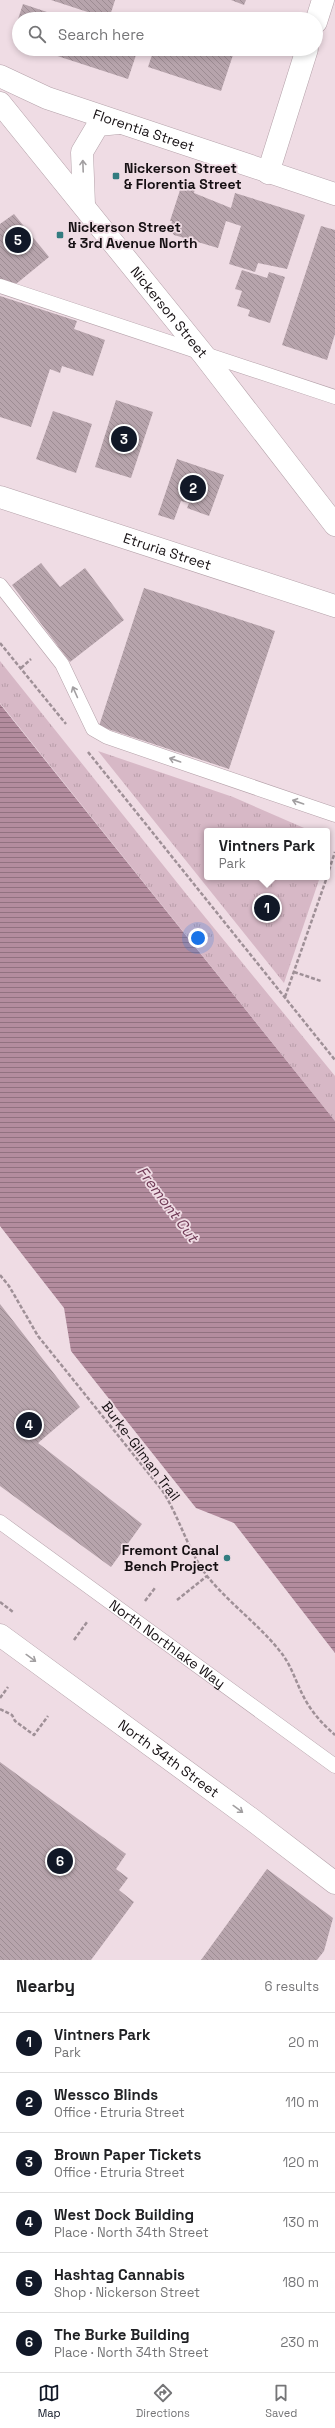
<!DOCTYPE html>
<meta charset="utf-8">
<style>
body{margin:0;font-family:"Space Grotesk",sans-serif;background:#f2f2f2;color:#202124}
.you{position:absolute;left:198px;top:938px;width:14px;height:14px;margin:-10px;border:3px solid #fff;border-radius:50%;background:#1a73e8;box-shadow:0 0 0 6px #1a73e833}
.badge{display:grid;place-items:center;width:26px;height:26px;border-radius:50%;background:#111827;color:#fff;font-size:13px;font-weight:700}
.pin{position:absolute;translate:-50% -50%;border:2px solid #fff;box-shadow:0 1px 4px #0006}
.popup{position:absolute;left:204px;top:828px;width:126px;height:52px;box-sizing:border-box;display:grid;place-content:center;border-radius:4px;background:#fff;filter:drop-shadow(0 1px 3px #0005);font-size:13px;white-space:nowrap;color:#757577}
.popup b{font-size:15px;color:#202124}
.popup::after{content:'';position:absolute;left:50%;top:100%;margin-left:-8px;border:8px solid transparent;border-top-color:#fff}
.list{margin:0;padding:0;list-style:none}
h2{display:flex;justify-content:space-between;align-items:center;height:52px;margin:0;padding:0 16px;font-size:17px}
h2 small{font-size:13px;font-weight:400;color:#757577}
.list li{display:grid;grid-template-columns:26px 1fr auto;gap:12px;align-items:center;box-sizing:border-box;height:60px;padding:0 16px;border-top:1px solid #e0e0e0}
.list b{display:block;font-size:15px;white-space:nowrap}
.list p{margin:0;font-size:13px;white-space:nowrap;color:#757577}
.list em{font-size:13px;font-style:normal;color:#757577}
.icon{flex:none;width:22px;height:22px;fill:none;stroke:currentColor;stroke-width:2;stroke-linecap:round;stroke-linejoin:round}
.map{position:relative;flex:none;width:335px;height:1960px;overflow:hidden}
.search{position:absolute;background:#fff;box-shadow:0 2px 6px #0003;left:12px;right:12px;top:12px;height:44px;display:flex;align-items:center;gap:10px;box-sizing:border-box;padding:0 14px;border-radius:22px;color:#757577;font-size:15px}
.sheet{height:412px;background:#fff}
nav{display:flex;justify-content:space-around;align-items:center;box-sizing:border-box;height:56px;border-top:1px solid #e0e0e0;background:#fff;font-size:11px;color:#757577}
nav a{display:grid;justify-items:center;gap:2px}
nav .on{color:#111827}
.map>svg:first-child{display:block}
</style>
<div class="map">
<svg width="335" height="1960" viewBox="0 0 335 1960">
<defs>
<pattern id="park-tufts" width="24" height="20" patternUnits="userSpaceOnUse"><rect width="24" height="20" fill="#d7b8c6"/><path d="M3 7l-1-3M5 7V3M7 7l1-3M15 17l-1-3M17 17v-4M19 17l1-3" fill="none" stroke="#b89da9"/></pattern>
<pattern id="water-rules" width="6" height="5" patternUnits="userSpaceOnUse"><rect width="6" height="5" fill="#b38c9e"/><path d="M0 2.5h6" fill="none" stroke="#917180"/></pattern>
<pattern id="building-back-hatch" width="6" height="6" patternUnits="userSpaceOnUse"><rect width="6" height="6" fill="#b7a4ac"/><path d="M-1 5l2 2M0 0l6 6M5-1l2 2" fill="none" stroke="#9d8c93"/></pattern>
</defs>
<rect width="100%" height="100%" fill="#efdce4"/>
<!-- park -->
<g fill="url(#park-tufts)">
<polygon points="0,661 187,895 335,1076 335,1121 0,703"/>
<polygon points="98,751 233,797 311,831 207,831 207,877 320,877 284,983"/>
</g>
<!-- water -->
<polygon fill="url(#water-rules)" points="0,704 335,1121 335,1653 234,1523 196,1508 71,1351 64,1308 0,1226"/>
<!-- building -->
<g fill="url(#building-back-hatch)">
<polygon points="51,0 115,0 109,19"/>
<polygon points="231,0 246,0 244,5"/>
<polygon points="23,4 68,19 19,19 19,37 14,31"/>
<polygon points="36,49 138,49 128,79"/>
<polygon points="154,49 235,49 221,91 148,67"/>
<polygon points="182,184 195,188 194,193 231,208 235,193 305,215 287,269 258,263 255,272 229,264 241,226 226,221 218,248 174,235 170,229 172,221 170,221"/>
<polygon points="14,214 49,257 16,284 0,279 0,224"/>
<polygon points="321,226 335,230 335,334 327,360 282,345"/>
<polygon points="242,270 267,278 269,272 285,277 270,323 248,316 250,310 237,306 242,291 235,289"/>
<polygon points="0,296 77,321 74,329 105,340 93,376 62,366 60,373 50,369 31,427 0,417"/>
<polygon points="116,400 153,412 131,478 95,467"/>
<polygon points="53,411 92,424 76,473 36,459"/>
<polygon points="177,459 224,475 209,516 187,508 189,503 181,501 174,520 158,515"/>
<polygon points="41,563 60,587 85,568 124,620 70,662 12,585"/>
<polygon points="144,588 275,631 229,769 99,726"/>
<polygon points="0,1304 80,1407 38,1443 142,1524 111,1567 0,1486"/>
<polygon points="0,1762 126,1854 116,1869 128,1878 119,1890 134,1902 91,1960 0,1960"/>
<polygon points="267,1869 333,1918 324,1951 317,1960 201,1960"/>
</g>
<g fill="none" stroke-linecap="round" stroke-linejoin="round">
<defs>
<g id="service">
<polyline points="0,286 335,397"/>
<polyline points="0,585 62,664 93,729 107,737 335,815"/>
<path id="s1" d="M0 1522 335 1766"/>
</g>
<g id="minor">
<polyline points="316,22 323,0"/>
<polyline points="268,173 307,49"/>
<path id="s2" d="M0 497 335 606"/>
<path id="s3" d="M0 1635 250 1818 335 1883"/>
</g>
<g id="tertiary">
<path id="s4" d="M0 76 47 98 335 194"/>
<polyline points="84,205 82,152 98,125 119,123"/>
</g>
<g id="primary">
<path id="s5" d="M0 103 203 354 335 525"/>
</g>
</defs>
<!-- service casing -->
<use href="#service" stroke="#b4a1a9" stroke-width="15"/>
<!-- minor casing -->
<use href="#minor" stroke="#b4a1a9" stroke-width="23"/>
<!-- tertiary casing -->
<use href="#tertiary" stroke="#b4a1a9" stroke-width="23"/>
<!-- primary casing -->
<use href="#primary" stroke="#b4a1a9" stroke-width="23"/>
<!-- path -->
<g stroke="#9f9097" stroke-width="2.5" stroke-dasharray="4 2" stroke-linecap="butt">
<polyline points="0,643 66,724"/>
<polyline points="21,668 31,659"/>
<polyline points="88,752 335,1060"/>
<polyline points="327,876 335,852"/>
<polyline points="294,972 321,981"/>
<polyline points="285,997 327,877"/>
<path d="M0 1275 9 1286 38 1336 162 1490C180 1518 187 1549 207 1576 229 1603 257 1623 279 1650 293 1666 297 1688 309 1706 316 1717 325 1726 335 1735"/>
<polyline points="177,1600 207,1576"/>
<polyline points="145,1601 155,1588"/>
<polyline points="0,1602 13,1612"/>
<polyline points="74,1640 87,1622"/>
<polyline points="0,1698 8,1687"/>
<polyline points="0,1709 12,1715 15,1721 34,1735 48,1716"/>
</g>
<!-- service -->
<use href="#service" stroke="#fff" stroke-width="14"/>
<!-- minor -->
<use href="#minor" stroke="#fff" stroke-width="22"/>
<!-- tertiary -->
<use href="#tertiary" stroke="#fff" stroke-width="22"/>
<!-- primary -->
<use href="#primary" stroke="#fff" stroke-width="22"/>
</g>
<!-- one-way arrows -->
<defs><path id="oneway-shaft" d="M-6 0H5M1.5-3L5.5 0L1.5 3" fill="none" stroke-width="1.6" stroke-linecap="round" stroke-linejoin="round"/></defs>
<g stroke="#a29fa1">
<use href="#oneway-shaft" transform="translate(83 166) rotate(-92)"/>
<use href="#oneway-shaft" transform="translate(75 692) rotate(-114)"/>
<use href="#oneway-shaft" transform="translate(175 760) rotate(-161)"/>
<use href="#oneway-shaft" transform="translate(298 802) rotate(-161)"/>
<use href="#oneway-shaft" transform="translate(31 1658) rotate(36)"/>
<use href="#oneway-shaft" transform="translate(238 1809) rotate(36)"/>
</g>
<!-- markers -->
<g fill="#337c80" stroke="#efdce4" stroke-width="1.5">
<rect x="112" y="172" width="8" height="8" rx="2"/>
<rect x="56" y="231" width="8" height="8" rx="2"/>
<circle cx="227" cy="1558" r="4"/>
</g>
<g text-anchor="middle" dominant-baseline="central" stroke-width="3.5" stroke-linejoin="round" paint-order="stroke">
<!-- street labels -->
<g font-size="14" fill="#161013" stroke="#efdce4">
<text stroke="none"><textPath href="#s4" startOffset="154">Florentia Street</textPath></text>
<text stroke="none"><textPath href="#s5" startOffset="269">Nickerson Street</textPath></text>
<text stroke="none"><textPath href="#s2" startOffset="176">Etruria Street</textPath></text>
<text transform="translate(141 1451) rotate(53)">Burke-Gilman Trail</text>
<text stroke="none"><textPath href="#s1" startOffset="207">North Northlake Way</textPath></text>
<text stroke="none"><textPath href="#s3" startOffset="209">North 34th Street</textPath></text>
</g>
<!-- poi labels -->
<g font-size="14" font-weight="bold" fill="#161013" stroke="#efdce4" text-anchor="start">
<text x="124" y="168">Nickerson Street<tspan x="124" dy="16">&amp; Florentia Street</tspan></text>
<text x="68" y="227">Nickerson Street<tspan x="68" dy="16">&amp; 3rd Avenue North</tspan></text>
<text x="219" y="1550" text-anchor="end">Fremont Canal<tspan x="219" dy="16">Bench Project</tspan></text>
</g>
<!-- water labels -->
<g font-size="15" font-style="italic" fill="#703a56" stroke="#efdce4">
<text transform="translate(168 1204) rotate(53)">Fremont Cut</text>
</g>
</g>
</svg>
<div class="you"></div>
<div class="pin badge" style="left:267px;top:908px">1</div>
<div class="popup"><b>Vintners Park</b>Park</div>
<div class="pin badge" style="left:193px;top:488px">2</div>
<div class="pin badge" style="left:124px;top:439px">3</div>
<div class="pin badge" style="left:29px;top:1425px">4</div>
<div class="pin badge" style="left:18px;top:240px">5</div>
<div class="pin badge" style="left:60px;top:1861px">6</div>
<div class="search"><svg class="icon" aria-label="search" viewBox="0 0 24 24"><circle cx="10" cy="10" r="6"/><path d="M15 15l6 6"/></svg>Search here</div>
</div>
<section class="sheet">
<h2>Nearby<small>6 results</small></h2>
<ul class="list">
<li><span class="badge">1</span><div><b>Vintners Park</b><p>Park</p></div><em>20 m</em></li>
<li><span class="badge">2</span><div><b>Wessco Blinds</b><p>Office · Etruria Street</p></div><em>110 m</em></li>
<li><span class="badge">3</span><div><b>Brown Paper Tickets</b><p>Office · Etruria Street</p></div><em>120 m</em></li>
<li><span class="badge">4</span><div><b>West Dock Building</b><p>Place · North 34th Street</p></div><em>130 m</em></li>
<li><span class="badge">5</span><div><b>Hashtag Cannabis</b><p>Shop · Nickerson Street</p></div><em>180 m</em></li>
<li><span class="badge">6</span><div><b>The Burke Building</b><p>Place · North 34th Street</p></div><em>230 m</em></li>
</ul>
</section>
<nav>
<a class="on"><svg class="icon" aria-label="map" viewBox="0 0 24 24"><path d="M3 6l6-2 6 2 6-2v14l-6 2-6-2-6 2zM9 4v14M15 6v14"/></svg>Map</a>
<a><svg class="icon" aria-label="directions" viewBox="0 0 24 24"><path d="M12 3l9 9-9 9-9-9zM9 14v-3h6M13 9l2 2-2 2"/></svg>Directions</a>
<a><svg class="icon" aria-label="saved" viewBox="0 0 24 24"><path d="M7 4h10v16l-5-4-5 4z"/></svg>Saved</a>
</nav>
